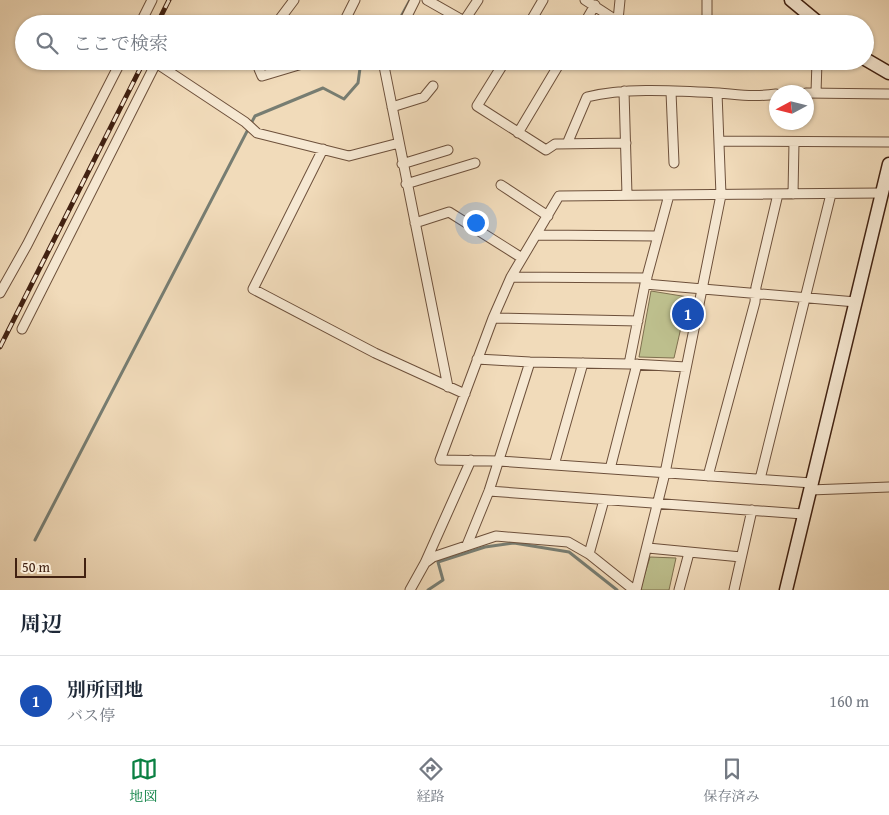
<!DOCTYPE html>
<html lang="ja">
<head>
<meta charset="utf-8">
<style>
  :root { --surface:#fff; --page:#f6f6f7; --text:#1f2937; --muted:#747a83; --line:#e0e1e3; --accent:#0b8043 }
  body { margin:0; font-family:"Gentium Book Plus","Noto Serif JP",serif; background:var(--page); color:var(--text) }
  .compass { position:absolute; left:769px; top:85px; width:45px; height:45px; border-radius:50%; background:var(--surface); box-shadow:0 1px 4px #0004; rotate:263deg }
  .scale { position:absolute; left:15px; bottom:12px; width:71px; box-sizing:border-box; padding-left:5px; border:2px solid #412111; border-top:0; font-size:14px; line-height:18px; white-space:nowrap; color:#412111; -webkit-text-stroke:4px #f6e8d2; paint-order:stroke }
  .you { position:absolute; left:475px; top:222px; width:18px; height:18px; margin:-12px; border:4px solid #fff; border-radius:50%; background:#1a73e8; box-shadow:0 0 0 8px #1a73e833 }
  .badge { display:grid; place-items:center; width:32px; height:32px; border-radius:50%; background:var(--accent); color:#fff; font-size:16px; font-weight:700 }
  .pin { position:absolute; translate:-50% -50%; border:2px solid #fff; box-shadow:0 1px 5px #0006 }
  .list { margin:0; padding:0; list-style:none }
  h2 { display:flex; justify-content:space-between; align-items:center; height:65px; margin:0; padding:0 20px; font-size:21px }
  h2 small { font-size:16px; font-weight:400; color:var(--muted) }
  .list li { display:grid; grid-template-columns:32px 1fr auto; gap:15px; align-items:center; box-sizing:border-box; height:90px; padding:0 20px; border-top:1px solid var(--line) }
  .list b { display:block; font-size:19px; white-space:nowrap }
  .list p { margin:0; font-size:16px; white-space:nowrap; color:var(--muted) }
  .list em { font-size:16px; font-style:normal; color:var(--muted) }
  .icon { flex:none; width:28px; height:28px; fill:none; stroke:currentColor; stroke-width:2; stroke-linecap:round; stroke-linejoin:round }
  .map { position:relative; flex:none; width:889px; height:590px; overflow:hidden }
  .search { position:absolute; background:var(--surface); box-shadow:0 1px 4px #0004; left:15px; right:15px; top:15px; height:55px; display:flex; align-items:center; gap:12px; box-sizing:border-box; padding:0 18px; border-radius:28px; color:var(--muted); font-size:19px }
  .sheet { height:155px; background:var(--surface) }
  nav { display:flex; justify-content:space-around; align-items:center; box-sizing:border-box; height:70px; border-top:1px solid var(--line); background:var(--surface); font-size:14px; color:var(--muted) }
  nav a { display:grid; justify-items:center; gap:2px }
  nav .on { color:var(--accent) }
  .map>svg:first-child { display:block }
  .green { fill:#bdbf8d; stroke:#7f704f }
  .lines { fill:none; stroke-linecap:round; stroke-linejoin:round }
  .stream { stroke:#777d72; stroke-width:3 }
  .street-casing { stroke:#6d503b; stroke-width:11 }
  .secondary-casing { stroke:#412111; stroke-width:15 }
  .street { stroke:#f6e8d2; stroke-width:9 }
  .secondary { stroke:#f6e8d2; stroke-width:12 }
  .rail-casing { stroke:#412111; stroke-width:5 }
  .rail { stroke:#f6e8d2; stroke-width:3; stroke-dasharray:9; stroke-linecap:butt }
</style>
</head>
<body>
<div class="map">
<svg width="889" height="590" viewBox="0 0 889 590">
  <rect width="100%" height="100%" fill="#f1dbba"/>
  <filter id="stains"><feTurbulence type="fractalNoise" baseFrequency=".004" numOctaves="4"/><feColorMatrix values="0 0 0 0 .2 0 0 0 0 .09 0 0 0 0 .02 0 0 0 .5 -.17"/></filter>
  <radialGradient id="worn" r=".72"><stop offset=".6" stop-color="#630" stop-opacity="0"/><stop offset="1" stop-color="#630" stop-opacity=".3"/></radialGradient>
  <path class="green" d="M651 291 688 297 674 358 639 357Z
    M650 557 676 558 669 590H640Z"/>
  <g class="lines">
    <path class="stream" d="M397 24 410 0
      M35 540 255 116 323 88 344 99 358 83 361 61
      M428 590 443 580 438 562 485 547 514 543 569 552 617 590"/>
    <defs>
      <path id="street" d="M427 0 464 21 478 0
        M585 0 622 24
        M707 0V24
        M618 20 620 0
        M140 24 152 0
        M276 24 294 0
        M343 24 355 0
        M403 24 415 0
        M529 24 543 0
        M584 24 595 5
        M260 61 259 69 262 76 312 61
        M383 61 448 387
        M505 61 477 106 546 150 555 144 626 143
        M700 61 707 64V61
        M624 91 627 195
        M671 92 674 163
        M806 93 889 94
        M816 93 817 61
        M392 107 424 97 433 86
        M518 133 561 61
        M719 141 889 142
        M567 144 587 97C627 87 678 91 719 93 739 95 757 97 776 94
        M323 149 253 289 375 353 465 394
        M402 164 448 150
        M406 184 475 163
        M501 185 548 216
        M793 194 794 142
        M415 223 449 212 522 258
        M538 235 658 236
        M511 277 647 278
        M645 284 856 302
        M0 293 27 245 121 61
        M493 318 638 321
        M22 329 156 63 245 122 257 133 349 156 399 143
        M477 359 530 362 629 364 645 284 669 195
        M632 364 686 367
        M554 465 583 363
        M610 469 637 364
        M708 476 755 302 756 287 778 194
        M760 479 831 194
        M812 483 499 461 440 460 493 318 511 277 559 196 882 193
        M810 490 889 487
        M489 491 803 514
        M467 545 489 491 530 362
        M648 548 741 557
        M589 554 604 500
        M425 563 433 557 496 536 568 542 589 554 634 590
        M410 590 425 563 471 460
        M636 590 665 473 721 195 717 93
        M679 590 689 553
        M734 590 752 510"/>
      <path id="secondary" d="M791 0 820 24
        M865 59 889 73
        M786 590 889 164"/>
    </defs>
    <use href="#street" class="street-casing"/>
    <use href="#secondary" class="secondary-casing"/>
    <use href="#street" class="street"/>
    <use href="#secondary" class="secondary"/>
    <defs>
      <path id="rail" d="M157 24 169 0
        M0 347 144 61"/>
    </defs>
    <use href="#rail" class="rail-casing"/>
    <use href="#rail" class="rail"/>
  </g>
  <rect width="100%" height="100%" filter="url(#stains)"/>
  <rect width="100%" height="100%" fill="url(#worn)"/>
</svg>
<svg class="compass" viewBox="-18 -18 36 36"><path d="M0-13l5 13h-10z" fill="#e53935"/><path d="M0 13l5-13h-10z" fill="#747a83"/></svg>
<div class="scale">50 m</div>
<div class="you"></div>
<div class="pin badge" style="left:688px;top:314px;background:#1a4fb4">1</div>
<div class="search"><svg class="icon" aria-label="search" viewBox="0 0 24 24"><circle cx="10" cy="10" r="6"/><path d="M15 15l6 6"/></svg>ここで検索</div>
</div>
<section class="sheet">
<h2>周辺<small></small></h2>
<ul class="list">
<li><span class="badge" style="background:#1a4fb4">1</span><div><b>別所団地</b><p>バス停</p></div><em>160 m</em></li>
</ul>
</section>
<nav>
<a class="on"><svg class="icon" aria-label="map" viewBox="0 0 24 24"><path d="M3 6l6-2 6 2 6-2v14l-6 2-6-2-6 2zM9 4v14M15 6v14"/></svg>地図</a>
<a><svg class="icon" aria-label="directions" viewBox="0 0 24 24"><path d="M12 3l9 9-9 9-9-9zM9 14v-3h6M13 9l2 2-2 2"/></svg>経路</a>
<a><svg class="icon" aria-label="saved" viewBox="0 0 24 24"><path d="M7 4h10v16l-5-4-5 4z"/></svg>保存済み</a>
</nav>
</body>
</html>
